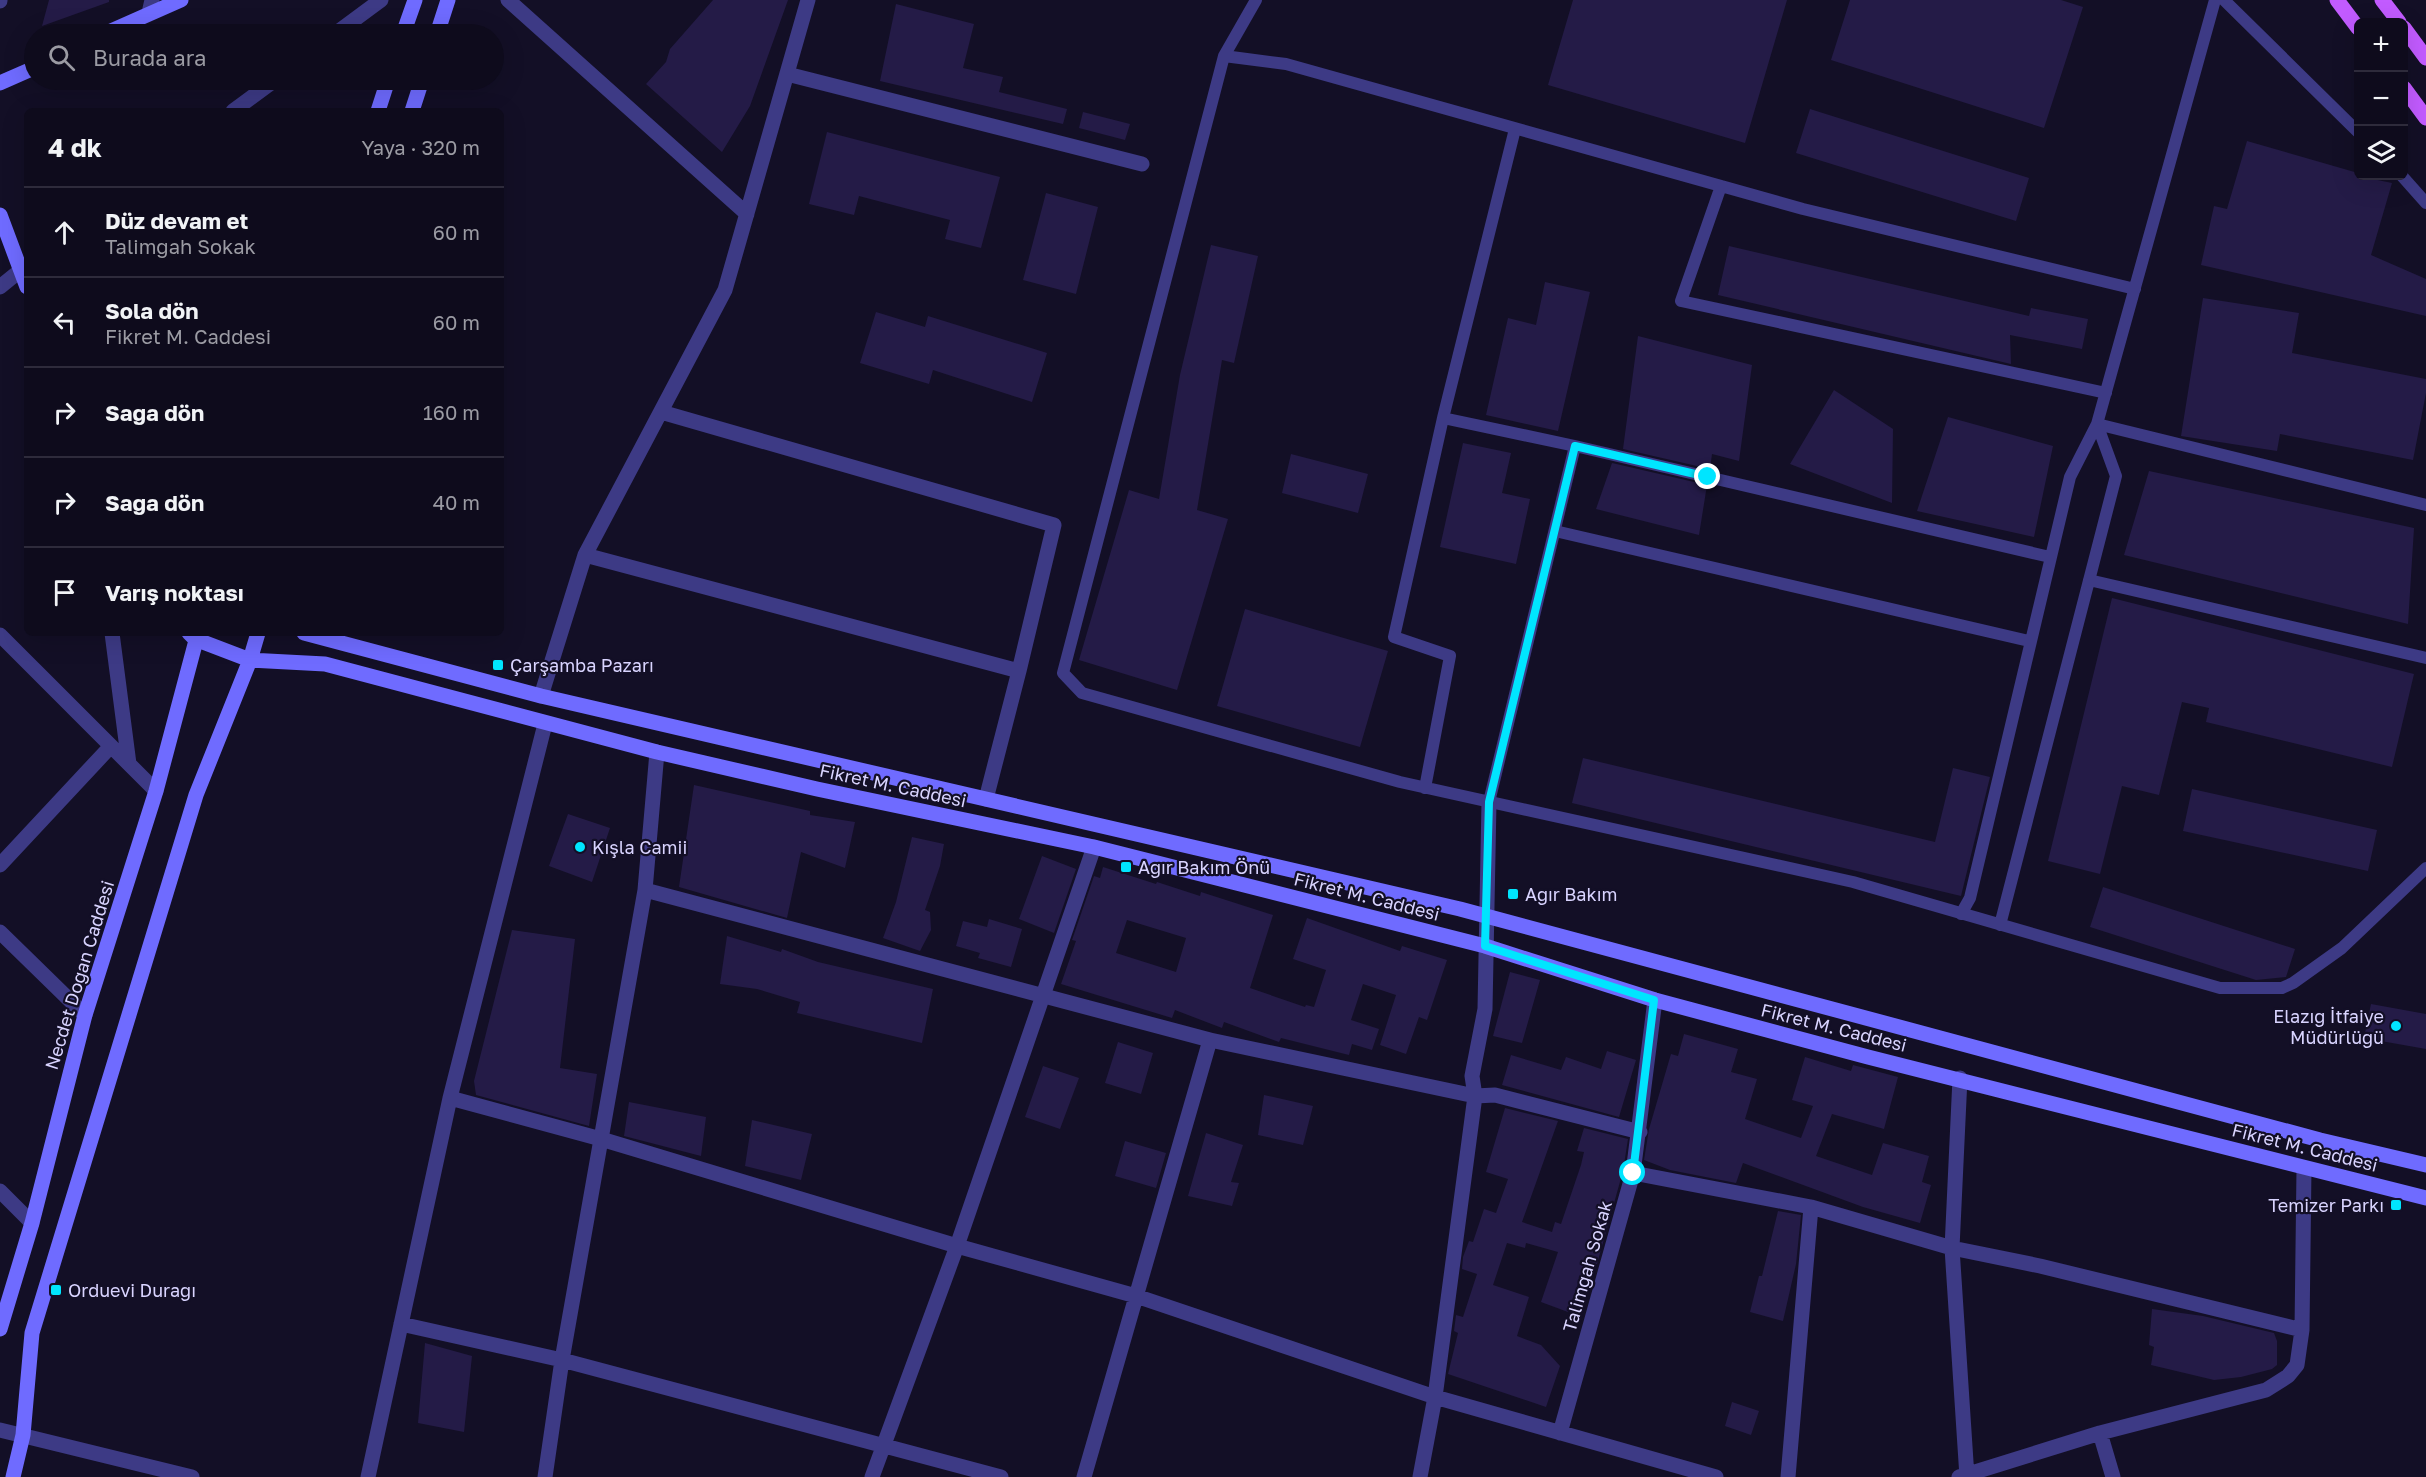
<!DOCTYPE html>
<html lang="tr">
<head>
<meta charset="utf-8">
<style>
  :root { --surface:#0e0b1c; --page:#1c1929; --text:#f1f3f6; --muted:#9b9ba3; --line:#2e2b3b }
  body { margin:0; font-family:"Golos Text",sans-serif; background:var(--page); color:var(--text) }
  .controls { position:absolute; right:18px; top:18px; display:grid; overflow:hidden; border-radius:9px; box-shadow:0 6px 24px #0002 }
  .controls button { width:54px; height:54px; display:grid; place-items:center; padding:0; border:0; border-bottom:2px solid var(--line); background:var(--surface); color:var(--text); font:30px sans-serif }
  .stop { position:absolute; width:18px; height:18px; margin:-14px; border:4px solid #00e5ff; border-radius:50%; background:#fff }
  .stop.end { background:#00e5ff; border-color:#fff; box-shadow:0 2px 6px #0008 }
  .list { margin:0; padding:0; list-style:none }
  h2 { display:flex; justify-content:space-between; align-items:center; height:78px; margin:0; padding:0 24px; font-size:26px }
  h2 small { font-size:20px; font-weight:400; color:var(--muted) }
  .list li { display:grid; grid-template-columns:39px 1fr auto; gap:18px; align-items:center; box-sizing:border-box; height:90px; padding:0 24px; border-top:2px solid var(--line) }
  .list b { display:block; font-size:22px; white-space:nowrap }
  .list p { margin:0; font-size:20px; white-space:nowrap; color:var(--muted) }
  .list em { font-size:20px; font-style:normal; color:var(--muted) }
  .icon { flex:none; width:33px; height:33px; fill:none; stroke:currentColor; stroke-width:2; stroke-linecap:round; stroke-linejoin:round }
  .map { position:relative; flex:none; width:2426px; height:1477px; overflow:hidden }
  .search { position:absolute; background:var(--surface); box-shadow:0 6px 24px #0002; left:24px; top:24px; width:480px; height:66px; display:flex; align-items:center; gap:15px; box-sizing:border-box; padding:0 21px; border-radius:33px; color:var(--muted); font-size:22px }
  .panel { position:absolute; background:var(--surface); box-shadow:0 6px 24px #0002; left:24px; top:108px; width:480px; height:528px; border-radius:9px }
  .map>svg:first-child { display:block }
  .building { fill:#241b47; fill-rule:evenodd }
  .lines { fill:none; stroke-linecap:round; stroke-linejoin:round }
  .service { stroke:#3d3a85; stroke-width:12 }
  .minor { stroke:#3d3a85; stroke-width:15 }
  .secondary { stroke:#6f6bff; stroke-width:15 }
  .primary { stroke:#c25bff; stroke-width:15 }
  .route { stroke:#00e5ff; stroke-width:8 }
  .poi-dot { fill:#00e5ff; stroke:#130f26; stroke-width:2 }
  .labels { text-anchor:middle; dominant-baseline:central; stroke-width:4.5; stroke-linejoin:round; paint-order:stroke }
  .poi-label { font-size:18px; fill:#d9d4ff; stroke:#130f26; text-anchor:start }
  .street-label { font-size:18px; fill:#d9d4ff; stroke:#130f26 }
</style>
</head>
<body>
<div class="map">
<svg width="2426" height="1477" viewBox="0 0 2426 1477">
  <rect width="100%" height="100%" fill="#130f26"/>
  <path class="building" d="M49 0H109V2L42 26Z
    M713 0H788L750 106 722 152 646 84 666 62 670 49Z
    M1573 0H1787L1745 143 1548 85Z
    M1850 0H2061L2083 7 2044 128 1831 60Z
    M896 4 974 24 963 68 1003 77 999 92 1067 109 1063 124 880 81Z
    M1810 109 2029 178 2016 221 1796 153Z
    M1083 112 1130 124 1125 140 1079 128Z
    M827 132 1000 177 981 248 945 239 950 220 859 196 854 215 809 204Z
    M2247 141 2358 173V176L2392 183 2371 255 2426 279V316L2201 265 2214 206 2227 209Z
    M1046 193 1098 207 1076 294 1023 280Z
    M1211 245 1258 256 1234 363 1222 360 1197 510 1228 519 1177 690 1079 660 1129 490 1159 499 1180 375Z
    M1729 246 2029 316 2031 308 2088 319 2082 349 2010 335 2011 364 1718 295Z
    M1545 282 1590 292 1558 431 1486 415 1508 318 1536 325Z
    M2203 298 2299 313 2292 353 2426 379V393L2413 460 2280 434 2277 451 2181 436Z
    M876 312 925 327 928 316 1047 353 1032 402 933 370 929 384 860 363Z
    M1638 336 1752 365 1739 461 1712 454 1710 469 1623 449Z
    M1834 390 1893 429 1892 503 1790 464Z
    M1948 417 2053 446 2034 537 1917 511Z
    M1463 443 1511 453 1502 493 1530 499 1516 564 1440 547Z
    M1291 454 1368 474 1358 513 1282 493Z
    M1612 463 1707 485 1699 535 1596 509Z
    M2149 471 2414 528 2408 624 2124 555Z
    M2112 598 2414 674 2392 767 2206 722 2209 708 2182 702 2159 795 2122 786 2100 874 2048 861Z
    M1245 609 1388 651 1360 747 1217 706Z
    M1583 758 1935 842 1953 768 1990 777 1961 896 1572 803Z
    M694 785 810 811V815L855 822 845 868 801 852 787 918 679 887Z
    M2192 789 2377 830 2368 871 2183 831Z
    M568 814 610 828 592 882 549 866Z
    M912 837 944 844 940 866 925 910 930 912 931 930 920 951 883 938 896 902Z
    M1042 856 1076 869 1054 933 1019 919Z
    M1103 867 1156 884 1157 882 1200 896 1201 892 1273 915 1250 988 1305 1007 1306 1005 1314 1007 1326 970 1293 959 1307 918 1400 951 1402 946 1447 960 1427 1020 1419 1017 1406 1054 1380 1045 1396 995 1363 984 1351 1020 1379 1029 1372 1050 1352 1044 1349 1055 1281 1038 1279 1042 1224 1022 1222 1028 1175 1010 1172 1018 1061 984 1076 941 1072 940 1094 876 1100 878ZM1127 920 1186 938 1176 972 1116 953Z
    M2103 887 2295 949 2286 977 2256 980 2090 927Z
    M989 919 1022 929 1011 967 978 958 980 953 956 946 963 921 987 927Z
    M512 930 575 939 560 1068 597 1074 589 1126 476 1095 474 1081Z
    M727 936 781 952 782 949 818 962 933 989 922 1043 797 1013 800 1002 757 989 720 984Z
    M1510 972 1540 980 1522 1043 1493 1036Z
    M2371 1004 2426 1014V1049L2364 1038Z
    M1684 1034 1738 1049 1731 1072 1757 1079 1745 1119 1801 1138 1813 1106 1792 1100 1805 1057 1851 1071 1853 1065 1898 1077 1884 1129 1832 1114 1816 1156 1872 1175 1883 1143 1929 1156 1922 1182 1931 1185 1920 1223 1863 1207 1743 1163 1736 1183 1670 1170 1644 1160 1649 1129 1671 1054 1678 1056Z
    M1118 1042 1153 1053 1141 1094 1105 1083Z
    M1607 1051 1636 1060 1619 1117 1502 1085 1511 1055 1561 1070 1566 1057 1601 1069Z
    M1043 1066 1079 1078 1060 1129 1025 1117Z
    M1264 1095 1313 1106 1303 1145 1258 1135Z
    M629 1102 706 1117 701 1156 624 1136Z
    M1505 1108 1558 1121 1522 1222 1552 1232 1555 1222 1561 1224 1581 1165 1584 1152 1577 1151 1584 1128 1628 1139 1623 1171 1597 1264 1586 1261 1568 1312 1541 1302 1558 1252 1526 1243 1525 1248 1507 1243 1493 1285 1529 1297 1517 1336 1541 1345 1560 1366 1546 1407 1448 1374 1458 1333 1454 1331 1456 1315 1463 1317 1477 1274 1462 1269 1463 1257 1469 1241 1473 1242 1484 1209 1496 1213 1508 1179 1486 1172Z
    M752 1120 812 1134 801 1180 745 1166Z
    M1206 1133 1243 1145 1231 1182 1239 1183 1232 1206 1188 1196Z
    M1125 1141 1166 1153 1156 1188 1115 1176Z
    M1778 1211 1801 1215 1796 1264 1783 1321 1750 1312 1759 1276H1762Z
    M2152 1309 2203 1316 2274 1333 2277 1341V1365L2272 1369 2241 1377 2214 1380 2151 1365 2154 1347 2149 1345Z
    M425 1343 472 1356 464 1432 418 1423Z
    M1732 1402 1759 1411 1751 1435 1725 1426Z"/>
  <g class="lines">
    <path class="service" d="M1256 0 1224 56 1063 673 1082 693 1400 782 1853 882 2220 988H2282L2293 983 2342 948 2426 868
      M2224 0 2358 132
      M1224 56 1286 64 1803 209 2135 289
      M2402 176 2426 203
      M1721 186 1681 301 2106 393
      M1443 418 1575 446 2050 557
      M2097 424 2426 505
      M1555 531 2029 641
      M2089 580 2426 658
      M1425 788 1450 656 1394 637 1443 418 1515 129
      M1489 802 1575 446
      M1961 914 1970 898 2070 477 2097 424 2215 0
      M2000 925 2116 476 2097 424"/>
    <path class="minor" d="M508 0 747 214
      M0 1V0
      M149 13 152 0
      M335 34 381 0
      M787 74 1142 164
      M233 111 275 80
      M0 287 27 265
      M661 412 1054 525 1019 671
      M585 555 1019 671 986 799
      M112 633 129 764
      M0 635 156 791
      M541 696 585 555 725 290 808 0
      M657 752 645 890 1210 1040 1475 1096 1495 1095 1640 1132
      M0 865 111 746
      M0 932 85 1015
      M1960 1078 1952 1248 1967 1477
      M450 1098 601 1139 957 1246 1136 1296 1435 1397 1716 1477
      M1633 1173 1811 1207 1952 1248 2040 1266 2302 1330
      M0 1191 32 1223
      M401 1324 562 1360 1001 1477
      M0 1430 192 1477
      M1560 1433 1633 1173 1655 1000
      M2100 1433 2113 1477
      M368 1477 450 1098 545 724
      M545 1477 562 1360 645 890
      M872 1477 957 1246 1094 847
      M1084 1477 1210 1040
      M1420 1477 1435 1397 1475 1096 1472 1076 1485 1009 1489 802
      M1788 1477 1811 1207
      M1959 1477 2100 1433 2266 1390 2288 1376 2297 1365 2302 1330 2304 1168"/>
    <path class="secondary" d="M104 34 181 0
      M403 34 415 0
      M437 34 448 0
      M0 83 34 68
      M378 111 388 80
      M412 111 422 80
      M0 215 27 287
      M189 633 195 639 250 660 325 664 657 752 817 789 1094 847 1485 946 1655 1000 1868 1057 2426 1198
      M304 633 541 696 1460 909 2320 1140 2426 1165
      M0 1329 32 1223 85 1015 156 791 198 633
      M13 1477 23 1435 32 1333 196 795 250 660 258 633"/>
    <path class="primary" d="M2337 0 2358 28
      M2382 0 2399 22
      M2404 28 2426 58
      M2404 88 2426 118"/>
  </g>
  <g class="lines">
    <path class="route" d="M1633 1173 1654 1000 1485 946 1489 802 1575 446 1708 477"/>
  </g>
  <g class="poi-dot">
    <rect x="492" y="659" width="12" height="12" rx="3"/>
    <circle cx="580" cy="847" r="6"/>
    <rect x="1120" y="861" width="12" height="12" rx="3"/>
    <rect x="1507" y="888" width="12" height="12" rx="3"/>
    <circle cx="2396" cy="1026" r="6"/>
    <rect x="2390" y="1199" width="12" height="12" rx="3"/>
    <rect x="50" y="1284" width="12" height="12" rx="3"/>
  </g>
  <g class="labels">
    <g class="poi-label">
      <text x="510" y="665">Çarşamba Pazarı</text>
      <text x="592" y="847">Kışla Camii</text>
      <text x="1138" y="867">Ağır Bakım Önü</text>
      <text x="1525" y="894">Ağır Bakım</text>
      <text x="2384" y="1016" text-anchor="end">Elazığ İtfaiye<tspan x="2384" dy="21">Müdürlüğü</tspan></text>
      <text x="2384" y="1205" text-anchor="end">Temizer Parkı</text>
      <text x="68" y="1290">Orduevi Durağı</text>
    </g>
    <g class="street-label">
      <text transform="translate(893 785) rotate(12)">Fikret M. Caddesi</text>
      <text transform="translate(1367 896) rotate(14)">Fikret M. Caddesi</text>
      <text transform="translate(79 975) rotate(-73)">Necdet Doğan Caddesi</text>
      <text transform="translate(1834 1027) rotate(14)">Fikret M. Caddesi</text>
      <text transform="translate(2305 1147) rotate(14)">Fikret M. Caddesi</text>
      <text transform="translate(1587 1266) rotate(-74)">Talimgah Sokak</text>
    </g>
  </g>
</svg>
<div class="controls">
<button>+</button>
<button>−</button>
<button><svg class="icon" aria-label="layers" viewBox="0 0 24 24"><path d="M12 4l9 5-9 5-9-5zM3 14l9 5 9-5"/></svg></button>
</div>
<div class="stop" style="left:1633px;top:1173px"></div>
<div class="stop end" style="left:1708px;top:477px"></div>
<div class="search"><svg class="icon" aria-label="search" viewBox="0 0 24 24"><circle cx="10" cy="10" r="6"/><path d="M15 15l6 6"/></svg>Burada ara</div>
<section class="panel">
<h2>4 dk<small>Yaya · 320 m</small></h2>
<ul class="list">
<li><svg class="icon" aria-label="ahead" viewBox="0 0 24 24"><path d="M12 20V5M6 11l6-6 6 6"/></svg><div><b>Düz devam et</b><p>Talimgah Sokak</p></div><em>60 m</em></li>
<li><svg class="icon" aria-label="left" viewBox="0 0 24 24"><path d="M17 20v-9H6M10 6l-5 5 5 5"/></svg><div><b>Sola dön</b><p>Fikret M. Caddesi</p></div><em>60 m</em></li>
<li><svg class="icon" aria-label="right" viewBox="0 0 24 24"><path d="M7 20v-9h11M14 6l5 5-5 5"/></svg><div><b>Sağa dön</b></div><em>160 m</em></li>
<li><svg class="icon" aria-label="right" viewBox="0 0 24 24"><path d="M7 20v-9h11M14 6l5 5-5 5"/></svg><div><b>Sağa dön</b></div><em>40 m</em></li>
<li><svg class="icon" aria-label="arrive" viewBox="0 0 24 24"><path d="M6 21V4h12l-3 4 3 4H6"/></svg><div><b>Varış noktası</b></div></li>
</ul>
</section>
</div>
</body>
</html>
